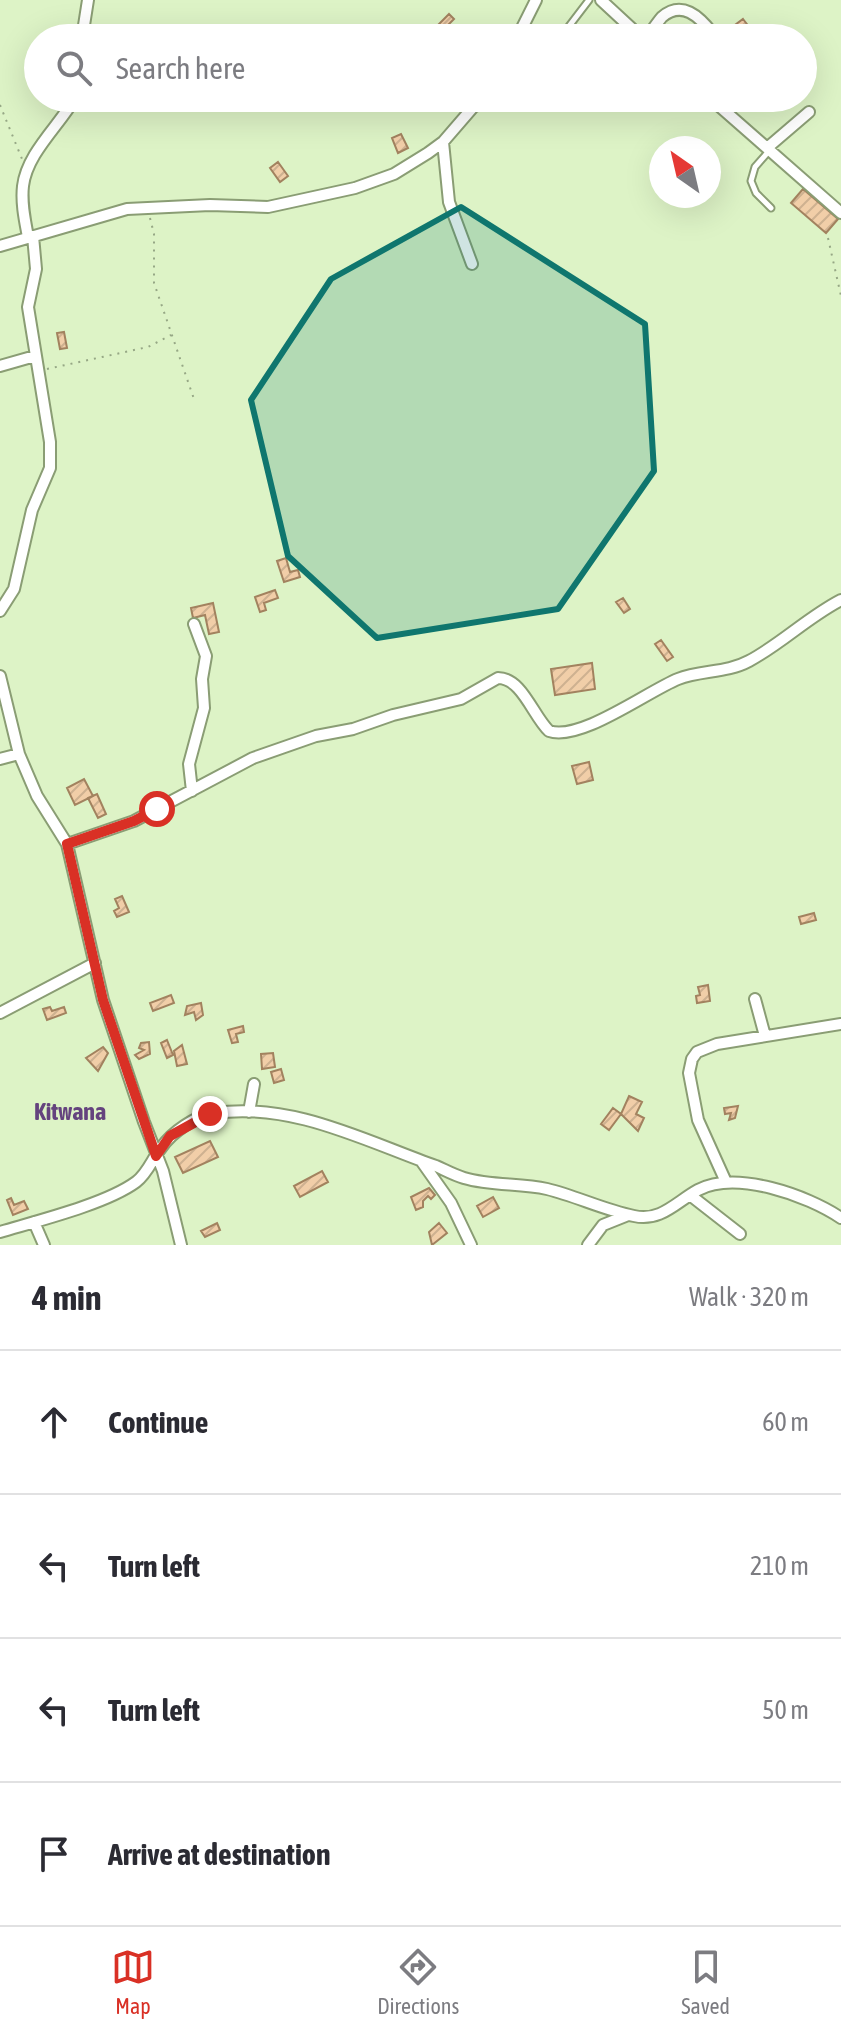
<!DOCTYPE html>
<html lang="en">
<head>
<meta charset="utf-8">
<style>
  :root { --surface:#fff; --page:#f2f2f3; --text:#2b2b33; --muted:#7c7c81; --line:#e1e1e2; --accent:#d93025 }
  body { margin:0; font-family:"Asap Condensed",sans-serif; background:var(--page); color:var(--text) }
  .compass { position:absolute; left:649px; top:136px; width:72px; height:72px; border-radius:50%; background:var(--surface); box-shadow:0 8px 32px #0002; rotate:326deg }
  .stop { position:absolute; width:24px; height:24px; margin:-18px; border:6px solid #d93025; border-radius:50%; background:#fff }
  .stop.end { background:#d93025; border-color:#fff; box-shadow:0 2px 8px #0008 }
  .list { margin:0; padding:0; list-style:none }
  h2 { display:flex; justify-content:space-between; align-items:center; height:104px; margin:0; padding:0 32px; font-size:34px }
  h2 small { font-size:26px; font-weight:400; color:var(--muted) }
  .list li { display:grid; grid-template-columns:52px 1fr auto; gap:24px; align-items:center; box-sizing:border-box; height:144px; padding:0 32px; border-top:2px solid var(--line) }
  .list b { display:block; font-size:30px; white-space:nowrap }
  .list em { font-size:26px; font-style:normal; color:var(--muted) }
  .icon { flex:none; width:44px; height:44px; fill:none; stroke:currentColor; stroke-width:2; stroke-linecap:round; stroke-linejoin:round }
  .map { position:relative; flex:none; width:841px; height:1245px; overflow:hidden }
  .search { position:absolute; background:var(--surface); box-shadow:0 8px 32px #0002; left:24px; right:24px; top:24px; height:88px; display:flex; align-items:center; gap:20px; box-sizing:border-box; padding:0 28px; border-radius:44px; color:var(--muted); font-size:30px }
  .sheet { height:680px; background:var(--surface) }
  nav { display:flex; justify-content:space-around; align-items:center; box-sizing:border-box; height:112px; border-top:2px solid var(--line); background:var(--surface); font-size:22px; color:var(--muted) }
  nav a { display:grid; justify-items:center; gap:4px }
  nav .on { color:var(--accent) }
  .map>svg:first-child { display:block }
  .building { fill:url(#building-hatch); stroke:#a2825f; stroke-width:2 }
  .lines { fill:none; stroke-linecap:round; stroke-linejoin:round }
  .service-casing { stroke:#8a9d74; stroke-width:9 }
  .minor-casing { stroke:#8a9d74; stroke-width:14 }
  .path { stroke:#96a785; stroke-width:2; stroke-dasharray:2 6; stroke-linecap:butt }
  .service { stroke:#fff; stroke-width:5 }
  .minor { stroke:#fff; stroke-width:10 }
  .route { stroke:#d93025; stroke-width:10 }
  .marked { fill:#0f766e; fill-opacity:0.2; stroke:#0f766e; stroke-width:6; stroke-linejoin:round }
  .labels { text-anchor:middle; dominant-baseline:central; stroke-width:6; stroke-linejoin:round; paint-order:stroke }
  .quarter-label { font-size:24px; font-weight:bold; fill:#64437e; stroke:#ddf3c6 }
</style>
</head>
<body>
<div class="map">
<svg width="841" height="1245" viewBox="0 0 841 1245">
  <defs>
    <pattern id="building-hatch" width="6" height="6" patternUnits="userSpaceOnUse" patternTransform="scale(2)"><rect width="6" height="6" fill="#f1cea8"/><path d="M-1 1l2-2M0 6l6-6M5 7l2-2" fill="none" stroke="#ceb190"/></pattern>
  </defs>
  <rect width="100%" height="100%" fill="#ddf3c6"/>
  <path class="building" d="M449 14 454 19 447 26 450 30 446 34 438 25Z
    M743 19 753 32 749 35 742 28 735 33 731 28Z
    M401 134 408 148 398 153 392 138Z
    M278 162 288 176 280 182 270 168Z
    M803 189 838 219 826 233 791 203Z
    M64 332 67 348 60 349 57 333Z
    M286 558 290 572 298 570 300 577 284 582 277 561Z
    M275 590 278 598 264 603 266 610 260 612 255 597Z
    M623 598 630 609 624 613 616 602Z
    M213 603 219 632 209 634 205 615 193 618 191 608Z
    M661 640 673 657 667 661 655 644Z
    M592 663 595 689 555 695 551 669Z
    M589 762 593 780 577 784 572 766Z
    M84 779 93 796 75 805 67 788Z
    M97 794 106 814 98 818 88 798Z
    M122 896 129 912 117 917 114 911 119 908 115 899Z
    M814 913 816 920 801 924 799 917Z
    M708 985 710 1001 697 1003 696 996 700 995 698 987Z
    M171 995 174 1003 153 1011 150 1003Z
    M201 1003 203 1015 196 1020 194 1012 185 1015 187 1006Z
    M50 1007 52 1011 64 1007 66 1013 47 1020 43 1009Z
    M243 1026 244 1032 236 1034 238 1042 232 1043 228 1030Z
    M167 1040 173 1055 167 1058 161 1043Z
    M149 1042 150 1054 139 1059 135 1055 144 1050 139 1048 141 1043Z
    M182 1045 187 1064 177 1066 174 1051Z
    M103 1047 108 1053 98 1071 86 1058Z
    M273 1053 275 1067 262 1069 261 1054Z
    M281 1069 284 1080 274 1083 271 1072Z
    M629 1096 642 1102 636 1114 644 1118 638 1131 621 1114Z
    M738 1106 735 1118 729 1120 731 1113 725 1114 724 1108Z
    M613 1108 621 1114 609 1130 601 1124Z
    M210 1141 218 1157 183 1173 175 1157Z
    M322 1171 328 1182 300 1197 294 1186Z
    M429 1188 435 1195 431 1199 428 1196 423 1201V1207L416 1210 411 1197Z
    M493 1197 499 1208 483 1217 477 1206Z
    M11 1198 14 1205 24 1201 28 1209 13 1215 7 1200Z
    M217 1223 220 1230 205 1237 201 1231Z
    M439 1223 447 1233 432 1245 429 1232Z"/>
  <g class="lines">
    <defs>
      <path id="service" d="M523 29 534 38
        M560 38 589 0
        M769 151 755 167 751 181 756 193 771 208"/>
      <path id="minor" d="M601 0 642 38
        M82 38 88 0
        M517 38 536 0
        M646 38C652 31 656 24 662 17 682 0 699 16 713 34
        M710 98 841 213
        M474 106 510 98 547 104 578 98
        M443 142 449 202 472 264
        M767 148 809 112
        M28 237C25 221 21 203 23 186 27 153 59 126 75 98
        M0 246 127 209 210 205 268 207 355 188 394 174 428 153 443 142 481 98
        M0 366 35 356
        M0 611 14 589 32 510 50 468V442L28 307 36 269 33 236
        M0 676 19 754 37 796 67 844 103 1000 144 1122 163 1171 181 1245
        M0 759 19 754
        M192 791 189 764 204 708 202 679 206 656 194 624
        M67 844 134 821 253 758 316 736 353 729 393 715 461 699 498 678C522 678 533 716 549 731 580 742 648 691 678 679 700 670 727 673 749 661 781 644 808 617 841 600
        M755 999 765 1036
        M0 1013 95 963
        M249 1112 254 1084
        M422 1162 451 1203 471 1245
        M726 1182 698 1120 689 1073 692 1059 697 1052 717 1044 841 1024
        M690 1195 740 1234
        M34 1222 44 1245
        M0 1232C37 1221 106 1204 136 1182 148 1173 152 1159 161 1148 172 1132 195 1116 215 1113 293 1102 365 1141 436 1166 445 1170 454 1175 464 1178 491 1186 520 1183 547 1189 576 1196 604 1210 634 1216 661 1222 676 1202 698 1190 736 1170 807 1195 841 1218
        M588 1245 603 1225 628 1215"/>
    </defs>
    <use href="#service" class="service-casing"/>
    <use href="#minor" class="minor-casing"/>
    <path class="path" d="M0 105 22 159
      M150 218 154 234V283L195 402
      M828 238 841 296
      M47 369 148 347 171 335"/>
    <use href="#service" class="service"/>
    <use href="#minor" class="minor"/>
  </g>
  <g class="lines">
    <path class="route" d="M157 809 134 821 67 844 103 1000 156 1156 170 1136 210 1114"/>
  </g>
  <path class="marked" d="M461 207 645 324 654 471 558 609 377 638 288 556 251 400 331 279Z"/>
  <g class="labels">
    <g class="quarter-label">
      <text x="70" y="1111">Kitwana</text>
    </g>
  </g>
</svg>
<svg class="compass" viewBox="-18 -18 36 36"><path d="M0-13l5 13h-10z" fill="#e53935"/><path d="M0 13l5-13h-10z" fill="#7c7c81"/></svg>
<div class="stop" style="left:157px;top:809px"></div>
<div class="stop end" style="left:210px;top:1114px"></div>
<div class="search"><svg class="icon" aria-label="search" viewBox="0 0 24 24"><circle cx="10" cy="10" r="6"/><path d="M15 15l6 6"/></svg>Search here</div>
</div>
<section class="sheet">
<h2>4 min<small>Walk · 320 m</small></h2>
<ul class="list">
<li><svg class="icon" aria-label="ahead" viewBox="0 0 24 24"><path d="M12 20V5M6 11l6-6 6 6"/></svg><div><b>Continue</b></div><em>60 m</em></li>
<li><svg class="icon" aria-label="left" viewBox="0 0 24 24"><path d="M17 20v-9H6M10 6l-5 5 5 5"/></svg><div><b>Turn left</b></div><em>210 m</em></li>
<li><svg class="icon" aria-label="left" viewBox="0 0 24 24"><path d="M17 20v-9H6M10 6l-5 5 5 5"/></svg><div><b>Turn left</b></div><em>50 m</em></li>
<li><svg class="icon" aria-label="arrive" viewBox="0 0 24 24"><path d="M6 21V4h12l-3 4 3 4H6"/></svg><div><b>Arrive at destination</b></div></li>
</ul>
</section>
<nav>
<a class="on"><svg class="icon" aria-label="map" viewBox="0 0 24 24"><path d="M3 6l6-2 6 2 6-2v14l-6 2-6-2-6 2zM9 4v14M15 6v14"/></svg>Map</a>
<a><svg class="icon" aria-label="directions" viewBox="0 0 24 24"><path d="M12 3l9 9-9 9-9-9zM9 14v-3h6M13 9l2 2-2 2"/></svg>Directions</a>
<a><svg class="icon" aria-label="saved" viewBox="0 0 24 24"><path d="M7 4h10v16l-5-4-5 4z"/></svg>Saved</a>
</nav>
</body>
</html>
